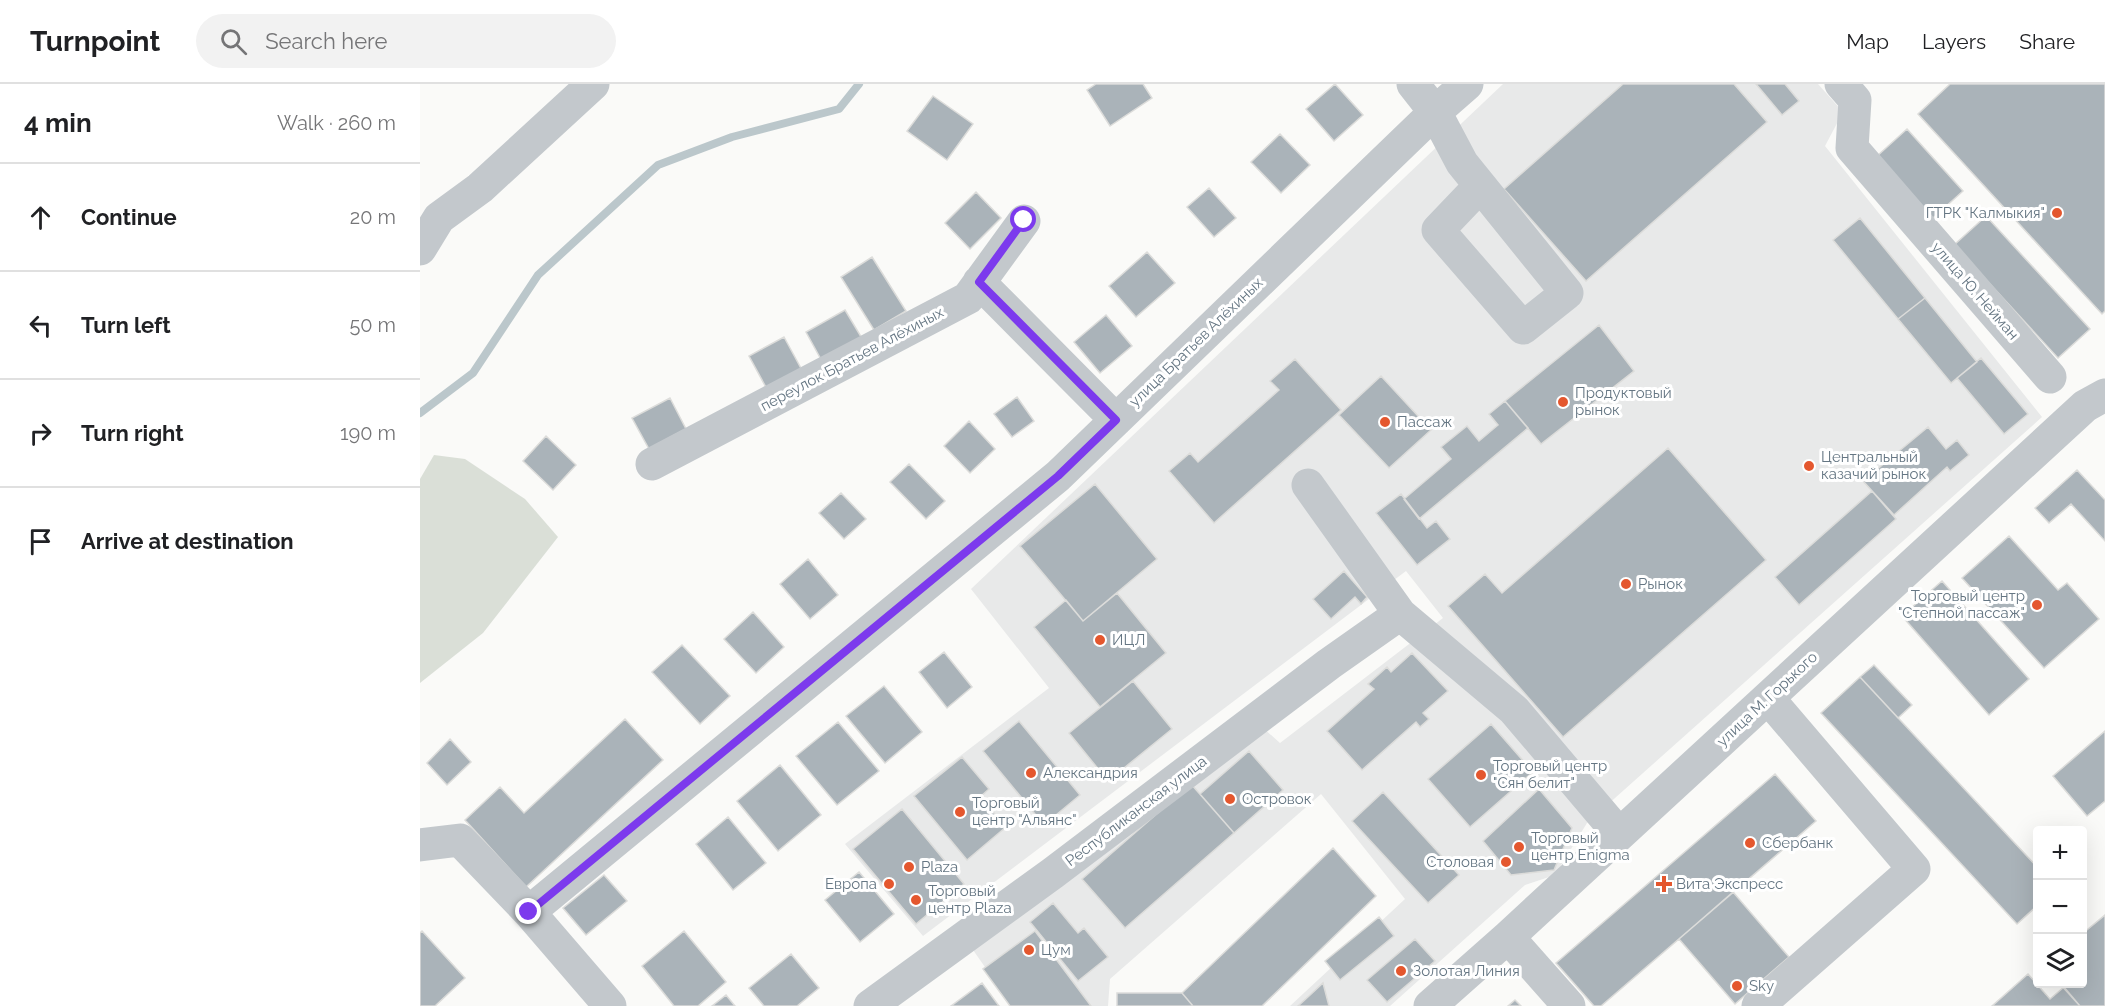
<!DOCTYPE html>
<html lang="en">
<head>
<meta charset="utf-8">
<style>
  :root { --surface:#fff; --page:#f2f2f2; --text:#202124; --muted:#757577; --line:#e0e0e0 }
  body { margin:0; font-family:Raleway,sans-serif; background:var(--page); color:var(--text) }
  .controls { position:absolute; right:18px; bottom:18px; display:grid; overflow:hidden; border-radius:6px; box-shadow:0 6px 24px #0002 }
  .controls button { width:54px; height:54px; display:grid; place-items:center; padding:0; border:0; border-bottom:2px solid var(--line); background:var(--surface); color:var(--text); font:30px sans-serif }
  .stop { position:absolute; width:18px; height:18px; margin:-14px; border:4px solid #7c3aed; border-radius:50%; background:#fff }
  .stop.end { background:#7c3aed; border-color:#fff; box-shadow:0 2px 6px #0008 }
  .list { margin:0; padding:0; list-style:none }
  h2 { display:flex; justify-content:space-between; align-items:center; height:78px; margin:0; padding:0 24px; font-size:26px }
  h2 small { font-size:20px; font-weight:400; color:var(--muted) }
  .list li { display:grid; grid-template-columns:39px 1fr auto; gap:18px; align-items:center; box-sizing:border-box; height:108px; padding:0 24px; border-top:2px solid var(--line) }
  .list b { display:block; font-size:22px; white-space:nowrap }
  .list em { font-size:20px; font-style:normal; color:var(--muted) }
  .icon { flex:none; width:33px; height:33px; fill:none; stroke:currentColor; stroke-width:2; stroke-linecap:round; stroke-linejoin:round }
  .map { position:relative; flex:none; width:1685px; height:922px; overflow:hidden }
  header { display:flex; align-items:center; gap:36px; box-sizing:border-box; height:84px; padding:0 30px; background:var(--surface); border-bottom:2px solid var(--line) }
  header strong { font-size:28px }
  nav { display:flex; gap:33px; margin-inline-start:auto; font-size:21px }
  .search { width:420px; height:54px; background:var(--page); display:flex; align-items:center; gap:15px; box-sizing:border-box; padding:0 21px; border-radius:33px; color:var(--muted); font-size:22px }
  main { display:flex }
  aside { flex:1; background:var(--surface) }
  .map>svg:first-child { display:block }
  .built { fill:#e8e9e9 }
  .green { fill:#dadfd7 }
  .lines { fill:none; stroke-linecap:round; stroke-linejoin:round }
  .stream { stroke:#bbc7cb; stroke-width:8 }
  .building { fill:#aab3b9; stroke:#dcdcda; stroke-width:1.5 }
  .minor { stroke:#c3c8cc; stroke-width:33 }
  .route { stroke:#7c3aed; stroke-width:8 }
  .poi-dot { fill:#e4572e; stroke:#fff; stroke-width:2 }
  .labels { text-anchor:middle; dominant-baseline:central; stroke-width:6; stroke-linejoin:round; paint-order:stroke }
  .poi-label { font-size:15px; fill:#657683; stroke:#fff; text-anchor:start }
  .street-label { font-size:15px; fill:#657683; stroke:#fff }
</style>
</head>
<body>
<header>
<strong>Turnpoint</strong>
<div class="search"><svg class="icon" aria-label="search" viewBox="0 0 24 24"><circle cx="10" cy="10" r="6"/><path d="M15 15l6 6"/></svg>Search here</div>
<nav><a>Map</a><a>Layers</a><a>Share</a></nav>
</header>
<main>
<aside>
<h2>4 min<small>Walk · 260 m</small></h2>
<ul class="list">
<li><svg class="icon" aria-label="ahead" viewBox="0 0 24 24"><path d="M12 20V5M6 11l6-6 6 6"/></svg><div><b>Continue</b></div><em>20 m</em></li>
<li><svg class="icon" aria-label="left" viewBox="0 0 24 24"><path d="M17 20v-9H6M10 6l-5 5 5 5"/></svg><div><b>Turn left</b></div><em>50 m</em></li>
<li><svg class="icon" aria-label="right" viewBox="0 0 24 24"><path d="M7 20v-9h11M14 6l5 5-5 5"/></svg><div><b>Turn right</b></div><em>190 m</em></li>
<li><svg class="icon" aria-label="arrive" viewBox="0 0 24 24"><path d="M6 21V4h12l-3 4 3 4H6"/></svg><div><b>Arrive at destination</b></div></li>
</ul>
</aside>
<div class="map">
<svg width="1685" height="922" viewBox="0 0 1685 922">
  <rect width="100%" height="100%" fill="#fafaf8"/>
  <path class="built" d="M1083 0H1398L1423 28 1405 62 1622 333 1167 739 1135 791 1105 801 970 922H870L985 815 901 710 690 895 688 922H592L551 863 842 643 860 659 1023 534 986 487 503 852 425 760 629 604 551 505Z"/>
  <path class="green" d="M14 371 45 375 105 415 138 453 63 549 0 599V395Z"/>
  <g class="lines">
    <path class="stream" d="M0 329 53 289 118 191 238 81 312 53 419 25 439 0"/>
  </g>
  <path class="building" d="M676 0H723L732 14 690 42 667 6Z
    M915 0 943 31 914 57 886 25Z
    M1203 0H1314L1347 38 1166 197 1084 105Z
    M1336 0H1365L1379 17 1362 31Z
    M1530 0H1685V227L1682 230 1498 30Z
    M513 12 553 40 527 76 487 47Z
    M1487 45 1543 107 1512 135 1456 73Z
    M860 50 890 81 861 109 831 78Z
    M789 104 816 134 794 153 767 123Z
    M556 108 581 134 550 165 525 139Z
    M1566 132 1670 245 1638 274 1534 161Z
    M1440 134 1505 214 1478 235 1413 156Z
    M727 168 755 199 716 233 689 202Z
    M452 173 486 227 454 246 421 193Z
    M1505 214 1557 278 1531 299 1478 235Z
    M425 226 443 256 403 279 386 248Z
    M686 231 712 262 680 289 654 258Z
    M1179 241 1214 287 1121 360 1085 317Z
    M364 253 383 288 348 307 329 272Z
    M1561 274 1608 330 1584 350 1537 294Z
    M875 275 921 326 794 439 749 387 770 369 778 378 859 306 850 297Z
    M961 292 1011 346 969 384 919 331Z
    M597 313 614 337 592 353 574 330Z
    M250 314 266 345 229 365 212 334Z
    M1085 317 1108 344 999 435 984 415 1031 375 1021 363 1047 342 1059 357 1078 341 1069 330Z
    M549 337 575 365 550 389 524 362Z
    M1508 343 1526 365 1537 356 1549 371 1530 387 1527 383 1474 431 1443 397Z
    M126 352 156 381 133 406 103 377Z
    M1248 364 1346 476 1143 653 1028 522 1065 490 1082 509Z
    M489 380 525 417 506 435 470 398Z
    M1657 386 1685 416V457L1651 420 1629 439 1615 424Z
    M675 400 737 475 663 537 600 462Z
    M1452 407 1476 435 1379 521 1355 493Z
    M421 409 446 435 424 455 399 429Z
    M981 410 1007 444 1016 437 1030 455 997 481 956 429Z
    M1589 452 1638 506 1647 499 1679 535 1624 584 1542 494Z
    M388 475 418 511 390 535 360 500Z
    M924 487 947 513 941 520 935 513 911 535 893 515Z
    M1522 497 1609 595 1569 631 1482 532Z
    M697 509 746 569 680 623 614 543 646 516 663 537Z
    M333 528 364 563 336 589 304 555Z
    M262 561 310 612 280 640 232 588Z
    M524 568 552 603 527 624 499 588Z
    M992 569 1028 607 1003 629 1009 635 1000 643 996 638 942 686 907 647 954 605 948 600 967 583 971 588Z
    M1454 581 1492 621 1478 634 1440 593Z
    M1440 593 1618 784V821L1597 840 1401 629Z
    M713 597 752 645 688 697 649 649Z
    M464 602 502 648 465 679 426 632Z
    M205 635 243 676 106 803 45 736 80 703 104 729Z
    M599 637 660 711 624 741 563 667Z
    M418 638 459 687 417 721 376 672Z
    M1071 640 1113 688 1050 743 1008 695Z
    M1685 647V717L1667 732 1633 692Z
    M30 655 51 678 27 701 7 679Z
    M829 667 863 706 814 749 780 710Z
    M542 673 569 705 560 713 586 743 547 776 494 712Z
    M360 681 401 731 358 767 317 717Z
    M1355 690 1396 737 1181 922H1174L1136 879Z
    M771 700 814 749 705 844 662 795Z
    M1119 705 1152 744 1134 786 1091 791 1063 757Z
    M963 708 1039 791 1008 819 932 737Z
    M482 725 544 800 496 840 433 765Z
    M308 733 346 779 313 806 276 760Z
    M913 764 956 812 842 922H773L762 909Z
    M439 788 474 830 440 858 405 816Z
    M184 791 207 817 166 851 143 824Z
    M1313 808 1369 873 1315 920 1259 855Z
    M633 819 658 849 664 844 688 873 658 897 610 838Z
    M1685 831V922H1660L1640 900H1662V850Z
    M959 833 974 852 920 896 905 877Z
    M2 847 45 894 15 922H0V849Z
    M264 847 306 898 278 922H254L222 882Z
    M615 847 671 922H590L563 885Z
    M995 855 1015 877 967 918 947 896Z
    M371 870 399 904 377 922H344L329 904Z
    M1608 890 1630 915 1644 903 1660 922H1572Z
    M562 899 579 922H531Z
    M903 899 909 922H878L889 912Z
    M697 909H762L773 922H697Z
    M306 911 315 922H292Z
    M1095 916 1101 922H1088Z"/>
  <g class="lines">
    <path class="minor" d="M993 0 1015 28 1042 79 1147 209 1103 244 1018 146 1060 102
      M1421 0 1435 16 1432 64 1630 293
      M0 165 19 134 60 104 173 0
      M559 198 696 336
      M232 380 548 214 604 137
      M888 401 980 530 1094 626 1199 750
      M0 761 40 756 109 828 190 922
      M109 828 638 392 1015 28 1047 0
      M1088 853 1149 922
      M450 922 633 789 909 580 980 530
      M1010 922 1088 853 1665 322 1685 311
      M1338 922 1494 785 1348 614"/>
  </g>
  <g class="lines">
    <path class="route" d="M109 828 638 392 696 336 559 198 604 136"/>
  </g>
  <g class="poi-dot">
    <circle cx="1637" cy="129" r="6"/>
    <circle cx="1143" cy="318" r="6"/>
    <circle cx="965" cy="338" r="6"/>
    <circle cx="1389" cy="382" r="6"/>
    <circle cx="1206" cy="500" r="6"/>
    <circle cx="1617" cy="521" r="6"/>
    <circle cx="680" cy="556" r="6"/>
    <circle cx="611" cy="689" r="6"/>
    <circle cx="1061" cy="691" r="6"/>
    <circle cx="810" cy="715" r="6"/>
    <circle cx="540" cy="728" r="6"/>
    <circle cx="1330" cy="759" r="6"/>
    <circle cx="1099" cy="763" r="6"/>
    <circle cx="1086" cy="778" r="6"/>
    <circle cx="489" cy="783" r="6"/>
    <circle cx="469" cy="800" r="6"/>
    <path d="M1241 791h6v6h6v6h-6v6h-6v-6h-6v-6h6z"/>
    <circle cx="496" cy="816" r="6"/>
    <circle cx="609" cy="866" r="6"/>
    <circle cx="981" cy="887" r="6"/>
    <circle cx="1317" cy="902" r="6"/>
  </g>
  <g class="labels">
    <g class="poi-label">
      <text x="1625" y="129" text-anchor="end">ГТРК "Калмыкия"</text>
      <text x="1155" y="309">Продуктовый<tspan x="1155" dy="17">рынок</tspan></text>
      <text x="977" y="338">Пассаж</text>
      <text x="1401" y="373">Центральный<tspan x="1401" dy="17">казачий рынок</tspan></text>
      <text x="1218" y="500">Рынок</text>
      <text x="1605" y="512" text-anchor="end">Торговый центр<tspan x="1605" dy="17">"Степной пассаж"</tspan></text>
      <text x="692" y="556">ИЦЛ</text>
      <text x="1073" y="682">Торговый центр<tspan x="1073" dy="17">"Сян белит"</tspan></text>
      <text x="623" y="689">Александрия</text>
      <text x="822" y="715">Островок</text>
      <text x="552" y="719">Торговый<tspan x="552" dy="17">центр "Альянс"</tspan></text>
      <text x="1111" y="754">Торговый<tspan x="1111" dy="17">центр Enigma</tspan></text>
      <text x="1342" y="759">Сбербанк</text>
      <text x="1074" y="778" text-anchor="end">Столовая</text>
      <text x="501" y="783">Plaza</text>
      <text x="457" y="800" text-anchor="end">Европа</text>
      <text x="1256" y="800">Вита Экспресс</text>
      <text x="508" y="807">Торговый<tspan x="508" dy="17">центр Plaza</tspan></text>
      <text x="621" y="866">Цум</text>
      <text x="993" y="887">Золотая Линия</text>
      <text x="1329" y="902">Sky</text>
    </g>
    <g class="street-label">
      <text transform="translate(1555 207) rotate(49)">улица Ю. Нейман</text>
      <text transform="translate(776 258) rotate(-44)">улица Братьев Алёхиных</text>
      <text transform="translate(432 275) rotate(-28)">переулок Братьев Алёхиных</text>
      <text transform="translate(1347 615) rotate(-43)">улица М. Горького</text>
      <text transform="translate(716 727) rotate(-37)">Республиканская улица</text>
    </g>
  </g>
</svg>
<div class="controls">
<button>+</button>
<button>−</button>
<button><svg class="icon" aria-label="layers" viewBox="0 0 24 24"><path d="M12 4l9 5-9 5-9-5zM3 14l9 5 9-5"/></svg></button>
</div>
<div class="stop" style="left:604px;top:136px"></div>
<div class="stop end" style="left:109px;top:828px"></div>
</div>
</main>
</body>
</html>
